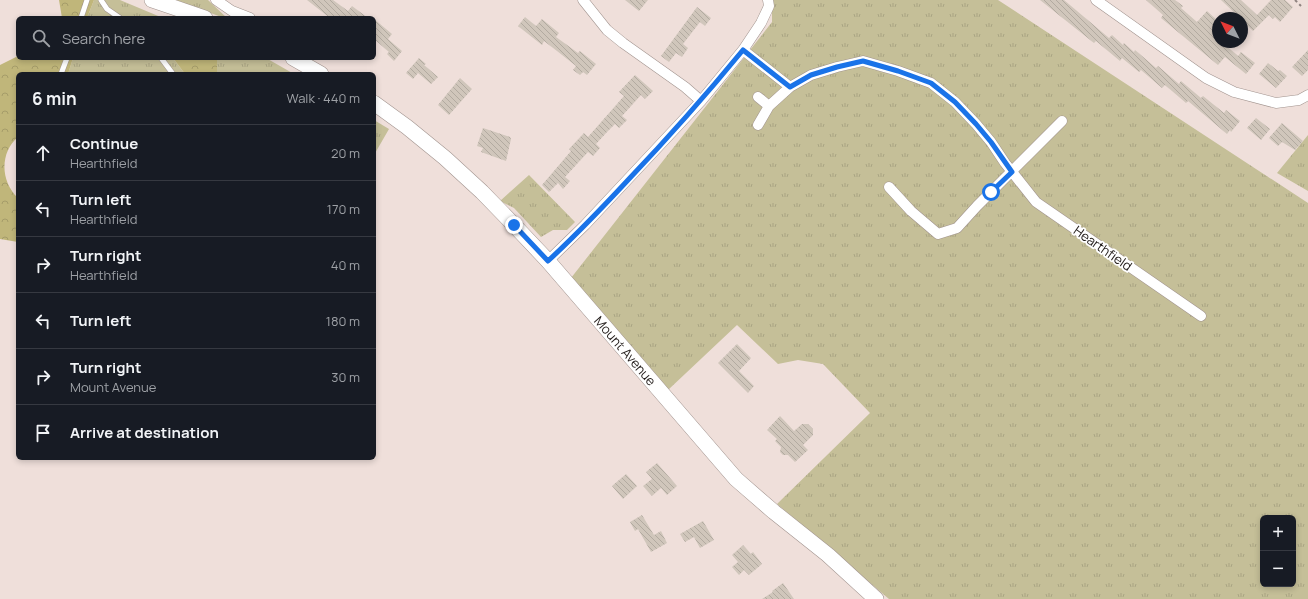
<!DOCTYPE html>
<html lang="en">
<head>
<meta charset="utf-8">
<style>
  :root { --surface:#171b24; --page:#20242c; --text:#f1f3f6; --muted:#9ea1a6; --line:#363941 }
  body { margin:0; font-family:Manrope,sans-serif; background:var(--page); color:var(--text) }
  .controls { position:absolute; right:12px; bottom:12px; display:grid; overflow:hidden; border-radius:6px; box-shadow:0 2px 6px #0003 }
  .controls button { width:36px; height:36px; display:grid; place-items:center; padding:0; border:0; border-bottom:1px solid var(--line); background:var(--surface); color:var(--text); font:20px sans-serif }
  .compass { position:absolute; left:1212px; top:12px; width:36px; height:36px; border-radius:50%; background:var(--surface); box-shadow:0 2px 6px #0003; rotate:312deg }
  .stop { position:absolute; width:12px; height:12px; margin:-9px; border:3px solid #1a73e8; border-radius:50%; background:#fff }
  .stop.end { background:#1a73e8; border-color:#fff; box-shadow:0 1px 4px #0008 }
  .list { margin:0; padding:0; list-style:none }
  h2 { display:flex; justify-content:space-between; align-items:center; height:52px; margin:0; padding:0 16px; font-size:17px }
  h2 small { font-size:13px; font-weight:400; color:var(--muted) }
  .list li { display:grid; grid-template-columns:26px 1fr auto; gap:12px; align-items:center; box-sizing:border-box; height:56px; padding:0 16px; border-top:1px solid var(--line) }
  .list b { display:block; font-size:15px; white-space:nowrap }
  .list p { margin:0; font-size:13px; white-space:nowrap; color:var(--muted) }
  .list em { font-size:13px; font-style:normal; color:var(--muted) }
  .icon { flex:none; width:22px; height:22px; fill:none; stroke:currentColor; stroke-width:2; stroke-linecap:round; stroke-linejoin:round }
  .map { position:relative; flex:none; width:1308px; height:599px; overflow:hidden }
  .search { position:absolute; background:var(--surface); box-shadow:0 2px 6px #0003; left:16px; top:16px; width:360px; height:44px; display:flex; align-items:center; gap:10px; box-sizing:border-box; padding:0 14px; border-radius:6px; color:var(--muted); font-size:15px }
  .panel { position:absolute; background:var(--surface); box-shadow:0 2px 6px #0003; left:16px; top:72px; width:360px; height:388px; border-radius:6px }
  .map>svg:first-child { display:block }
  .grass { fill:url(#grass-tufts); fill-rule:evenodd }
  .forest { fill:url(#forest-crowns) }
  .building { fill:url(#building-back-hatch) }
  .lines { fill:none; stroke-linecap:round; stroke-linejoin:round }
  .lane-casing { stroke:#a1938e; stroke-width:6 }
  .street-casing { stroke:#a1938e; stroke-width:11 }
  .secondary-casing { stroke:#a1938e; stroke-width:16 }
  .path { stroke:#8f8380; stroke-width:2; stroke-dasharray:3 3; stroke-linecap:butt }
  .lane { stroke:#fff; stroke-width:5 }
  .street { stroke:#fff; stroke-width:10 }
  .secondary { stroke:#fff; stroke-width:15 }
  .route { stroke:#1a73e8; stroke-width:5 }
  .labels { text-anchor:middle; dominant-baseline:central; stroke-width:3.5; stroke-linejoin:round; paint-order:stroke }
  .street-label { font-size:13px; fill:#26201e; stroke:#fff }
</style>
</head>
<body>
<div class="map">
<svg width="1308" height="599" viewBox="0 0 1308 599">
  <defs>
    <pattern id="grass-tufts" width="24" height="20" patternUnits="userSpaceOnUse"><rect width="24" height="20" fill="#c5bf98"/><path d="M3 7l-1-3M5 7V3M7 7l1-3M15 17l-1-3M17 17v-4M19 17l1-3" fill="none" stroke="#a9a483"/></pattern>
    <pattern id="forest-crowns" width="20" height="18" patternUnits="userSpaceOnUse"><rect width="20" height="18" fill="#c0b67a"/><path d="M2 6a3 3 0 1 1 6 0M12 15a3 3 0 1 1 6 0" fill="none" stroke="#a59c69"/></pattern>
    <pattern id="building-back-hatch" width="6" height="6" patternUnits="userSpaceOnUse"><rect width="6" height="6" fill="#d0c6bb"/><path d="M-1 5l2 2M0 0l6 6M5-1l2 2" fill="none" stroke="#b2aaa0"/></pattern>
  </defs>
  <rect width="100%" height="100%" fill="#efdfda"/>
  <path class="grass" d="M94 0H120L163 18H87Z
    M176 0H208L227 18H224Z
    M772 0H998L1308 203V599H889L777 504 870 413 823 364 798 360 778 364 737 325 668 390 571 278 772 22ZM1263 518H1293V584H1263Z
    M73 58H173L185 74H68Z
    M217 58H266L294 74H217Z
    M374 120 389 129 374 155Z
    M1308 135V191L1277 173Z
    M529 175 575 222 567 230H553L541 237 514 208 500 201Z"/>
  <path class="forest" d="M59 0H94L87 18H62Z
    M18 56V58H73L68 74H18V137C0 152 0 181 18 198V242L0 239V65Z
    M173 58H217V74H185Z"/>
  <path class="building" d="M307 0H333L348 11 352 6 368 18H330Z
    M625 0H648L639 11Z
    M1040 0H1064L1109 38 1112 35 1123 45 1124 43 1134 52 1135 50 1156 68 1158 66 1179 84 1181 81 1201 98 1203 96 1224 113 1226 110 1240 121 1231 132 1230 130 1227 134 1188 101 1186 103 1165 85 1162 88 1141 70 1139 72 1122 58 1120 61 1096 41 1094 43Z
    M1146 0H1175L1183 6 1181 8 1197 22 1207 11 1218 21V42H1222L1238 56 1241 52 1255 63 1246 74 1225 57 1218 65 1161 18 1163 15Z
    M1221 0H1241L1257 15 1271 0H1285L1293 7 1280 22 1275 17 1273 19 1269 15 1253 31 1242 20V18H1240Z
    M697 7 711 18 705 26 700 22 683 44 688 48 682 57 676 53 669 62 661 56Z
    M525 17 536 26 542 19 559 33 556 37 578 53 580 51 596 64 587 75 583 72 580 75 573 70 576 66 557 51 544 41 542 45 518 26Z
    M374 19 392 34 388 39 402 51 394 61 387 54 389 52 374 39Z
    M1308 50V70L1302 76 1292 67Z
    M419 58 426 64 424 65 438 77 431 84 418 73 413 79 406 73Z
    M1268 63 1278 71 1280 70 1287 76 1276 88 1259 74Z
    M635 75 653 91 645 99 641 95 622 116 627 120 619 128 615 124 607 132 596 144 600 148 593 156 588 152 565 177 570 181 563 189 558 183 549 192 542 185 571 151 569 149 584 133 588 137 624 96 619 92Z
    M460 78 472 89 449 115 438 105Z
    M1256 118 1270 129 1261 140 1247 128Z
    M1282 123 1303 141 1295 150 1282 142 1278 146 1269 138Z
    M483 128 510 137 511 139 506 161 481 152 483 148 477 146Z
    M737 344 751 358 739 371 754 386 748 393 718 363Z
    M780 416 794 431 802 424H808L813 429V435L803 445 808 450 795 462 788 455H783L780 452 781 447 775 441 777 439 767 430Z
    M657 463 677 486 667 495 661 488 652 496 643 486 652 479 646 472Z
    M626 474 637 486 623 499 612 486Z
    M642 515 654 535 661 531 667 543 651 552 638 529 635 531 630 522Z
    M703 521 714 540 700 548 694 537 685 542 680 534Z
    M743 545 751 554 753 552 762 564 749 575 744 570 739 575 732 567 738 562 732 555Z
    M783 583 794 599H762L773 592 772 591Z"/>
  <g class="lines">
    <defs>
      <path id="lane" d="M101 0 107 9 120 18
        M81 18 87 0
        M161 58 173 74
        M61 74 67 58"/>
      <path id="street" d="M216 0 232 11 250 18
        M583 0 607 30 623 43 685 87 701 101
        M1096 0 1206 78 1234 92 1276 103 1299 100 1308 95
        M743 50 790 87 769 106 758 125
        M790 87 811 75 837 67 863 61 898 71 931 83 955 102 976 124 991 142 1005 163 1036 202 1201 316
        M758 97 769 106
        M889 187 911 211 938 234 957 228 977 206 1062 121
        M548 261 585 225 701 101 743 50 761 23 769 6 768 0"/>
      <g id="secondary">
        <path d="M152 0 205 18"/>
        <path d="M293 58 321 74"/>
        <path id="s1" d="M374 103 407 127 445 158 482 192 514 225 548 261 736 479 774 512 828 555 876 599"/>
      </g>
    </defs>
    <use href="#lane" class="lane-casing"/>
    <use href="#street" class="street-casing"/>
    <use href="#secondary" class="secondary-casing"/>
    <path class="path" d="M1295 0 1301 6"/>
    <use href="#lane" class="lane"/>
    <use href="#street" class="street"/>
    <use href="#secondary" class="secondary"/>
  </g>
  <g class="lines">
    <path class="route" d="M514 225 548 261C576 235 602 208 628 180 668 138 706 95 743 50L790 87 811 75 837 67 863 61 898 71 931 83 955 102 976 124 991 142 1012 172 991 192"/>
  </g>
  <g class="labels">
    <g class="street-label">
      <text transform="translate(1103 248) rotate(35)">Hearthfield</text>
      <text stroke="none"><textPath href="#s1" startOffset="354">Mount Avenue</textPath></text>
    </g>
  </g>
</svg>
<div class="controls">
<button>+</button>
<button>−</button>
</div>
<svg class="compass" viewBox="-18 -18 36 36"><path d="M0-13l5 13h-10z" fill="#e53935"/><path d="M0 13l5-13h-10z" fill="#9ea1a6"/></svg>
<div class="stop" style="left:991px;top:192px"></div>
<div class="stop end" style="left:514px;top:225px"></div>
<div class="search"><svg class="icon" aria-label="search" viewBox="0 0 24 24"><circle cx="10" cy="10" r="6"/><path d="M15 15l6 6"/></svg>Search here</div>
<section class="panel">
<h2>6 min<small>Walk · 440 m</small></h2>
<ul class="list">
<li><svg class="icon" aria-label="ahead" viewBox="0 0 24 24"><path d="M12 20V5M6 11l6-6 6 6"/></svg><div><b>Continue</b><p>Hearthfield</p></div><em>20 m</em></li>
<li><svg class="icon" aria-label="left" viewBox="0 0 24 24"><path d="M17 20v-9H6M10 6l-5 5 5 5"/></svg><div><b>Turn left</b><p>Hearthfield</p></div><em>170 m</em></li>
<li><svg class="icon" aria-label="right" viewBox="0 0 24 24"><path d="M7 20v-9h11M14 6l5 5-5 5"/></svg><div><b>Turn right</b><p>Hearthfield</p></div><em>40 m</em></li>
<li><svg class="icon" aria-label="left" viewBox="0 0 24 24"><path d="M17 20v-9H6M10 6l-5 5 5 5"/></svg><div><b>Turn left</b></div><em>180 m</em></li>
<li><svg class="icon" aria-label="right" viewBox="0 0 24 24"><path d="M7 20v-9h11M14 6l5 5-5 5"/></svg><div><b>Turn right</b><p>Mount Avenue</p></div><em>30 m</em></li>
<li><svg class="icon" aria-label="arrive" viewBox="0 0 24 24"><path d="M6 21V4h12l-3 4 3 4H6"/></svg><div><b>Arrive at destination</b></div></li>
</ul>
</section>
</div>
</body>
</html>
